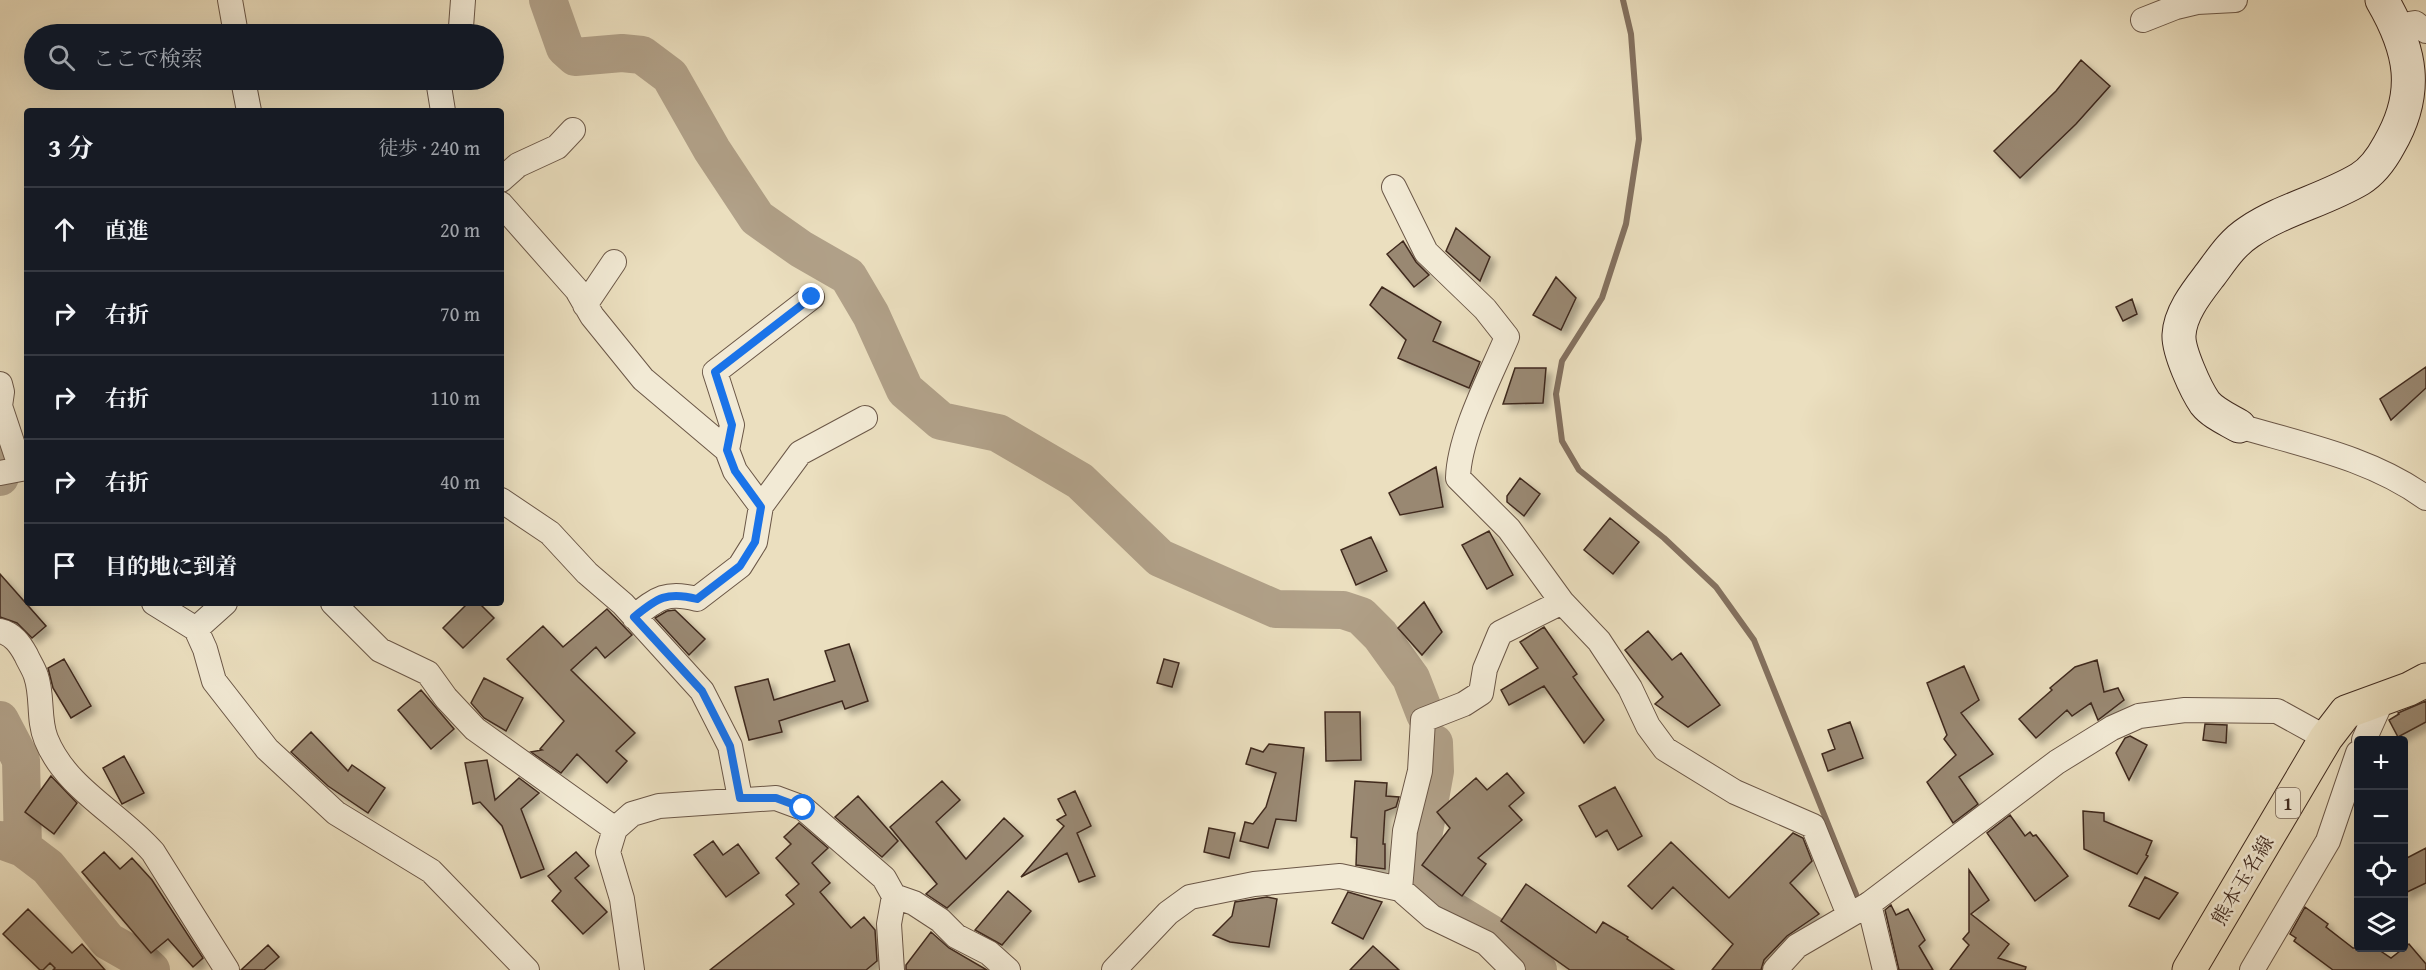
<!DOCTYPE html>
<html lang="ja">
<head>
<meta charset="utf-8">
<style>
  :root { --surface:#171b24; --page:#242831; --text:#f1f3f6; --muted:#9ea1a6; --line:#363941 }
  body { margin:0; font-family:"Gentium Book Plus","Noto Serif JP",serif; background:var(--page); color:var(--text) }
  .controls { position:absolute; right:18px; bottom:18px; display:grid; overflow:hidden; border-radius:6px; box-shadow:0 6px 24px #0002 }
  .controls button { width:54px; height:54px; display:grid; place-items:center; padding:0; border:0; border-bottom:2px solid var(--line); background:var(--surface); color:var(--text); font:30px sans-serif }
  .stop { position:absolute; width:18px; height:18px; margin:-14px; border:4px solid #1a73e8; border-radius:50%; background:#fff }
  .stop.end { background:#1a73e8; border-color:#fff; box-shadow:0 2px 6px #0008 }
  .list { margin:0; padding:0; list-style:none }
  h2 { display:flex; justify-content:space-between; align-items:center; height:78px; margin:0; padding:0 24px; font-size:26px }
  h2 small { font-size:20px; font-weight:400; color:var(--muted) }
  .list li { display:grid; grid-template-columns:39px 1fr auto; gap:18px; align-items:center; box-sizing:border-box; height:84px; padding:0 24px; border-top:2px solid var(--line) }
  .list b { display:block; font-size:22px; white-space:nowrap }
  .list em { font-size:20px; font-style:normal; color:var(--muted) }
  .icon { flex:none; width:33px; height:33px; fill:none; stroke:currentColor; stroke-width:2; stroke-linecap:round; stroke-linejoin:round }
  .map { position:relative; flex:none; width:2426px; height:970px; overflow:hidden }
  .search { position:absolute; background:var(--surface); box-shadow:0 6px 24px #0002; left:24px; top:24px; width:480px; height:66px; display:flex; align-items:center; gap:15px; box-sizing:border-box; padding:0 21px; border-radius:33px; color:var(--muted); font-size:22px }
  .panel { position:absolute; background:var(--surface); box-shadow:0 6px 24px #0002; left:24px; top:108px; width:480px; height:498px; border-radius:6px }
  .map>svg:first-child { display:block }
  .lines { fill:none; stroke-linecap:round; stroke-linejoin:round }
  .stream { stroke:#84715f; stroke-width:6 }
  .river { stroke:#b1a189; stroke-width:38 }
  .building { fill:#998872; stroke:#402a1f; stroke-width:1.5; filter:url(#shadow) }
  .street-casing { stroke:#6b5747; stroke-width:26 }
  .secondary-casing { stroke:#402a1f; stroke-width:35 }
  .primary-casing { stroke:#402a1f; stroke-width:35 }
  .street { stroke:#f2ead5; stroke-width:24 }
  .secondary { stroke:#f2ead5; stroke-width:33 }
  .primary { stroke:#ebdfbf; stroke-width:33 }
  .route { stroke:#1a73e8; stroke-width:8 }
  .labels { text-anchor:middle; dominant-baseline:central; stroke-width:5; stroke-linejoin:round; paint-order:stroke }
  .shield { fill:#f2ead5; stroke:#756456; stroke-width:1.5 }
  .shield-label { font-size:18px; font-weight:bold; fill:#402a1f }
  .street-label { font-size:20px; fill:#402a1f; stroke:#f2ead5 }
</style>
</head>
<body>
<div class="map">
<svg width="2426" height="970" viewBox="0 0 2426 970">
  <defs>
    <filter id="shadow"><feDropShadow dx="5.5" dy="5.5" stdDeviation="3" flood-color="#0004"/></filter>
  </defs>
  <rect width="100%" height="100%" fill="#ebdfbf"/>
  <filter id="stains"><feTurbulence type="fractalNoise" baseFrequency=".00333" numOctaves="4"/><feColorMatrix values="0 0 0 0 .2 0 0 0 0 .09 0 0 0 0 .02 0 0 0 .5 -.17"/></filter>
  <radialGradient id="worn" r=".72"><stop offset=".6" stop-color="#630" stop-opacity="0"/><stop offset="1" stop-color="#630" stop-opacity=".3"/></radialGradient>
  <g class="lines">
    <path class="stream" d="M1623 0 1631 34 1639 139 1626 224 1602 298 1562 361 1556 394 1562 441 1579 470 1664 538 1716 587 1754 640 1856 894"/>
    <path class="river" d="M548 0 565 48 575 57 622 53 642 55 670 76 712 150 757 218 801 249 848 276 871 315 905 390 941 421 998 433 1080 481 1160 558 1276 609 1343 610 1361 616 1380 635 1411 678 1425 714
      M0 451 3 461 0 477
      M0 720 21 760 23 848
      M1434 743 1435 771 1419 859 1422 883 1435 900 1516 949 1538 970
      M0 840 23 848 48 867 108 941 138 958 151 970"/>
  </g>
  <path class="building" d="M2081 60 2110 86 2076 124 2020 178 1994 151 2056 91Z
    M1456 228 1490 257 1480 281 1446 251Z
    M1403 241 1416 262 1429 275 1414 287 1387 254Z
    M1556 277 1576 298 1561 330 1533 315Z
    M1382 287 1441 322 1433 341 1480 362 1469 388 1398 358 1406 340 1370 305Z
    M2132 299 2137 314 2123 321 2116 307Z
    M2426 367V388L2391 420 2380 399Z
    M1515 368H1546L1543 403 1503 404Z
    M1436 467 1443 507 1400 515 1389 493Z
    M1520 478 1540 494 1524 516 1507 502V496Z
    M1610 518 1639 542 1613 574 1584 550Z
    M1489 531 1513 575 1487 589 1462 545Z
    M1371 537 1387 571 1356 585 1341 550Z
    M0 574 46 626 32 638 17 623 0 617Z
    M1424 602 1442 632 1422 655 1398 628Z
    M468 603H479L494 618 463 648 443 628Z
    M607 609 632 635 605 658 596 647 571 670 635 733 616 751 627 761 607 783 577 754 561 773 531 752 542 750 540 749 564 721 507 659 543 626 563 647Z
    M675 610 705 639 689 655 655 618 667 611Z
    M1544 627 1577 674 1573 677 1604 720 1584 743 1544 686 1509 705 1501 690 1538 668 1520 642Z
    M1648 631 1672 660 1681 653 1720 705 1688 727 1655 704 1663 697 1625 650Z
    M849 644 868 701 845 709 842 701 779 721 782 732 749 740 735 687 768 679 774 700 835 681 825 651Z
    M64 659 91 706 71 718 53 688 48 668Z
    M1164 659 1179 663 1172 687 1157 683Z
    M2097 660 2104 692 2118 688 2124 700 2098 720 2091 703 2072 716 2067 710 2036 738 2019 719 2052 690 2050 688 2075 667Z
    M1964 666 1979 700 1961 713 1993 754 1959 777 1978 804 1953 823 1927 782 1956 755 1944 739 1947 735 1927 683Z
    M484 678 523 698 506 731 484 718 471 703Z
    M421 690 454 729 431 749 398 710Z
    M2426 701V722L2398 737 2389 720 2399 714 2398 713Z
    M1325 712H1360L1361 760 1326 761Z
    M1850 722 1863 758 1828 771 1822 754 1835 749 1828 730Z
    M2205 724 2227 725 2226 743 2203 740Z
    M311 732 348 771 352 765 385 788 368 813 328 786 291 752Z
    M2130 736 2147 745 2129 780 2116 753 2125 738Z
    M1269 744 1304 748 1296 821 1276 819 1268 848 1240 841 1245 822 1253 824 1266 807 1276 773 1246 764 1251 748 1263 752Z
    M124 756 144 793 122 804 103 768Z
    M487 760 495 800 519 778 539 793 521 809 544 869 521 878 502 826 480 802 473 804 465 763Z
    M1507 773 1524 793 1509 806 1522 820 1478 858 1486 864 1462 896 1422 865 1450 828 1437 812 1476 778 1487 790Z
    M51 776 77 803 54 834 25 812Z
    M942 781 960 800 936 822 966 859 1004 818 1023 836 947 908 926 894 937 884 890 827Z
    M1355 781 1387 783 1386 796 1399 797 1396 807 1385 811 1383 844H1385V869L1356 865 1357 838 1351 837Z
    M1615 787 1642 836 1618 850 1607 830 1596 837 1579 806Z
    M1075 791 1091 826 1077 833 1095 876 1079 882 1067 853 1021 877 1064 826 1057 820 1066 815 1058 799Z
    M858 796 898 841 882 857 835 817Z
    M2083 811 2104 813V821L2152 841 2146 855 2148 856 2137 874 2084 849Z
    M2010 815 2025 836 2030 832 2033 836 2036 835 2068 876 2035 901 1987 833Z
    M799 823 828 848 812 863 830 883 820 892 851 928 864 917 875 930 877 961 866 970H710L794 904 786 895 799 884 776 858 791 844 784 837Z
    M1209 828 1235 833 1229 858 1204 852Z
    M1793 833 1803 838 1812 861 1790 883 1819 914 1787 936 1764 960 1761 970H1712L1733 944 1673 887 1652 909 1628 886 1671 842 1729 898Z
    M713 841 723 855 738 844 759 873 726 897 694 855Z
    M2426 848V883L2403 894V860Z
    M104 852 120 869 132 858 152 880 203 958 193 967 168 939 151 953 82 872Z
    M576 852 589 866 575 878 607 912 583 934 552 901 561 891 548 876Z
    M1969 870 1989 900 1971 914 2009 944 1998 958 2026 967 2025 970H1950L1969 945 1963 939 1969 932Z
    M2145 877 2178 893 2159 919 2129 906Z
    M1526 884 1596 933 1603 922 1628 937 1627 939 1674 970H1570L1501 921Z
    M1008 891 1031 911 1002 945 975 930Z
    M1348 892 1382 902 1363 939 1332 923Z
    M1267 897 1277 899 1269 947 1230 942 1213 935 1232 916 1235 902Z
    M1891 905 1896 915 1908 909 1925 940 1919 946 1933 970H1899L1885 910Z
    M2305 907 2328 924 2326 927 2353 948H2376L2391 958 2409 944 2426 964V970H2333L2294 941 2296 938 2290 934Z
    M28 909 72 953 82 944 105 970H53L55 968 50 963 43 970H40L3 934Z
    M931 932 949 948 987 970H906V965Z
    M268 945 279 957 264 970H241Z
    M1373 946 1399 970H1350Z"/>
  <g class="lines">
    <defs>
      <path id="street" d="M230 0 236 34
        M2143 20 2176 7 2197 2 2235 0
        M2397 26 2415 23 2426 31
        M458 34 461 27 463 0
        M243 80 249 111
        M438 80 443 111
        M501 180 518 165 557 147 573 130
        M1394 187 1426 252 1485 309 1507 337C1490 377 1459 436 1458 478L1509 529 1562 602 1599 641 1630 688 1648 726 1665 749 1735 792 1813 826 1849 915
        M501 204 577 290 592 316 643 379 727 450
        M585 305 614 262
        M0 384 2 392 0 406 21 469 0 473
        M2239 426C2303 445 2371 458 2426 498
        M501 500 550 533 587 573 623 604 702 691 730 746 740 798
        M761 506 735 471 727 450 732 425 715 372 812 297
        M154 603 196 629 205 649 214 681 267 749 336 813 431 871 527 970
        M333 603 380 650 428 673 446 698 475 729 615 829
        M634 617C657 598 667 591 697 599L740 566 755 542 761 506 800 453 865 418
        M196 629 225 603
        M0 631C13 634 20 644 26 655 29 662 34 669 36 676 43 696 38 720 46 739 66 789 119 813 153 852L227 970
        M2364 740 2382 700
        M1400 889 1405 831 1420 771 1423 720 1464 704 1481 693 1485 669 1500 633 1562 602
        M894 896 914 903 940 920 956 936 989 953 1008 970
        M1869 904 1885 970
        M632 970 622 899 608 852 615 829 632 814 659 806 776 798 803 808 884 878 894 896 889 924 892 970
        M1114 970 1168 913 1190 897 1254 884 1340 876 1400 889 1432 917 1486 943 1513 970
        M1775 970 1797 946 1869 904 2057 762 2112 728 2139 716 2185 710 2277 711 2326 738
        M2252 970 2328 841 2358 753"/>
      <path id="secondary" d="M2239 426C2227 419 2213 413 2205 403 2196 390 2178 351 2179 335 2180 313 2197 292 2210 275 2222 259 2232 243 2249 232 2283 209 2325 200 2360 179 2373 171 2382 158 2389 145 2420 92 2411 50 2382 0"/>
      <path id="primary" d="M2189 970 2326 738 2346 712 2409 689 2426 680"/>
    </defs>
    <use href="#street" class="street-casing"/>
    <use href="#secondary" class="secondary-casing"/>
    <use href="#primary" class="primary-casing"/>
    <use href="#street" class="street"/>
    <use href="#secondary" class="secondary"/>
    <use href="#primary" class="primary"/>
  </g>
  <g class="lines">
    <path class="route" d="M803 808 776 798H740L730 746 702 691 634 617C657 598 667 591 697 599L740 566 755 542 761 507 735 471 727 450 732 425 715 372 812 297"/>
  </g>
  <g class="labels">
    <rect class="shield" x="2276" y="788" width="24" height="30" rx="4.5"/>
    <g class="shield-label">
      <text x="2288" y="803">1</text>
    </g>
    <g class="street-label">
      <text transform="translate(2242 880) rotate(-59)">熊本玉名線</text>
    </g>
  </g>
  <rect width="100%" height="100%" filter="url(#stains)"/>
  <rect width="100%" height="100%" fill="url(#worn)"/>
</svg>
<div class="controls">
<button>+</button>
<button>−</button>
<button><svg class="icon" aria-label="locate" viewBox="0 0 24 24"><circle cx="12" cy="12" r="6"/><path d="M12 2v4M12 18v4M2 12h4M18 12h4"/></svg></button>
<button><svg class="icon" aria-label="layers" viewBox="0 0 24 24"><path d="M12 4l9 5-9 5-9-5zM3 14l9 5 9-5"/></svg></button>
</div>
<div class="stop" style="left:803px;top:808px"></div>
<div class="stop end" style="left:812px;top:297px"></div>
<div class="search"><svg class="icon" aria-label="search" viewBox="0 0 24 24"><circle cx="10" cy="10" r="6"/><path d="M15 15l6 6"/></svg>ここで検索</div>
<section class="panel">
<h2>3 分<small>徒歩 · 240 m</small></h2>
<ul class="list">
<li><svg class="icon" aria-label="ahead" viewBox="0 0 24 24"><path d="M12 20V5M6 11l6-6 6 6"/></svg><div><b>直進</b></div><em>20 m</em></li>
<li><svg class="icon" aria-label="right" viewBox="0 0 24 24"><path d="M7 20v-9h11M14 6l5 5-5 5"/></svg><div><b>右折</b></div><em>70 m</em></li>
<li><svg class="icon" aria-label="right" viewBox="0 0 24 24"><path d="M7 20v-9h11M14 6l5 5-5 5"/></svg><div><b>右折</b></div><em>110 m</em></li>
<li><svg class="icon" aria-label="right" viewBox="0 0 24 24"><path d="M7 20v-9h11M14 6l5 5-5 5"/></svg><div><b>右折</b></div><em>40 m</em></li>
<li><svg class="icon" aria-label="arrive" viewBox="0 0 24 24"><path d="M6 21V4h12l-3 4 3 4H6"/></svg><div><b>目的地に到着</b></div></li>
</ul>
</section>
</div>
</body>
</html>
